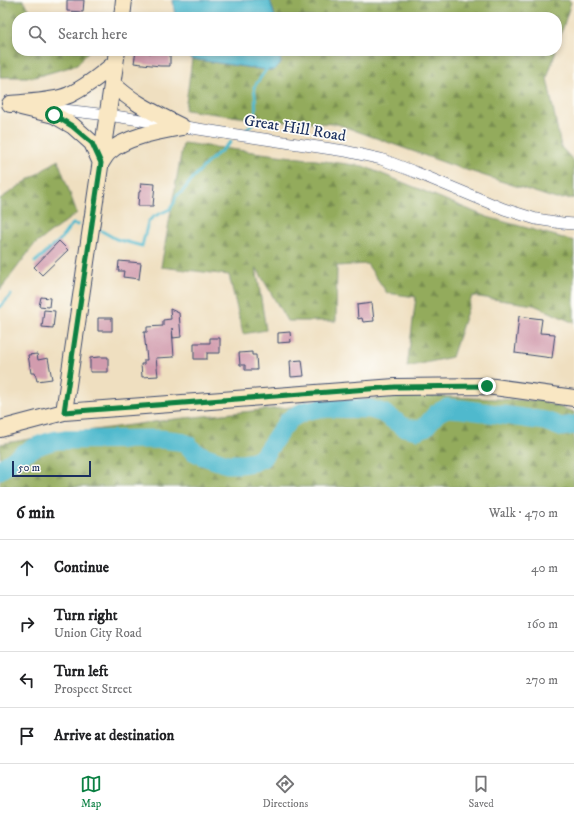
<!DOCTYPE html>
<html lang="en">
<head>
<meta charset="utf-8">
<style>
  :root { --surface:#fff; --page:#f6f6f6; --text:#202124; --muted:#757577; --line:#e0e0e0; --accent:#0b8043 }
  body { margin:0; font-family:"IM FELL DW Pica",serif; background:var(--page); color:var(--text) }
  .scale { position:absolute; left:12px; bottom:10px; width:79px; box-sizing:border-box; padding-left:4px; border:2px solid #1b2f5e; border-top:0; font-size:11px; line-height:14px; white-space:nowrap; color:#1b2f5e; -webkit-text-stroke:3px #fdfcf7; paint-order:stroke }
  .stop { position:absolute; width:12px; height:12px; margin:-9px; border:3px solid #0b8043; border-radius:50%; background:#fff }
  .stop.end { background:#0b8043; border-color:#fff; box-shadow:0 1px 4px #0008 }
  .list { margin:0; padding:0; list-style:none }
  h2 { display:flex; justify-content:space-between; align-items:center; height:52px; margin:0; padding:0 16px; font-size:17px }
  h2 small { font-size:13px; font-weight:400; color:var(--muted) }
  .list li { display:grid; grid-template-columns:26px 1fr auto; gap:12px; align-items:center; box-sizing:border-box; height:56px; padding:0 16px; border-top:1px solid var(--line) }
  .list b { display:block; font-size:15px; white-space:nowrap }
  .list p { margin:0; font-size:13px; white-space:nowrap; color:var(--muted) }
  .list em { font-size:13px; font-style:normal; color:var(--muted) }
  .icon { flex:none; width:22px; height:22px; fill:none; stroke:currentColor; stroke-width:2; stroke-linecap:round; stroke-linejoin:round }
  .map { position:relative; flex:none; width:574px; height:487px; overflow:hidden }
  .search { position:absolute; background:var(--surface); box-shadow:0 2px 6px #0003; left:12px; right:12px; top:12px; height:44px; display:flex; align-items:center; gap:10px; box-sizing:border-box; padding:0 14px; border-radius:16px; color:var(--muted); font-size:15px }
  .sheet { height:276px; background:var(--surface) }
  nav { display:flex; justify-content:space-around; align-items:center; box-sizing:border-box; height:56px; border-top:1px solid var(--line); background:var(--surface); font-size:11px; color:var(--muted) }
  nav a { display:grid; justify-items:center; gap:2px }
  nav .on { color:var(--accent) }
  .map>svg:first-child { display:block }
  .forest { fill:url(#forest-firs); stroke:#576d5d }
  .water { fill:#50b9cd; stroke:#367496 }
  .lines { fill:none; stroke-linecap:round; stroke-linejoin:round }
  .stream { stroke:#50b9cd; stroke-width:3 }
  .river { stroke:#50b9cd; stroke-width:19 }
  .building { fill:#d29cae }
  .street-casing { stroke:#3b496d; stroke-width:12 }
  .secondary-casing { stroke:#3b496d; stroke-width:18 }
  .street { stroke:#fff; stroke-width:11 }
  .secondary { stroke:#f9e7c3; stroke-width:16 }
  .route { stroke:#0b8043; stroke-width:5 }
  .labels { text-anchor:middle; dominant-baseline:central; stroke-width:3.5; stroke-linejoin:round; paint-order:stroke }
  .street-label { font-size:16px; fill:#1b2f5e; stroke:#fdfcf7 }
</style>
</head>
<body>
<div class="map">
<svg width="574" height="487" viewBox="0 0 574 487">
  <defs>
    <pattern id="forest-firs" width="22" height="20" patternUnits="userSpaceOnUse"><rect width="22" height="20" fill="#93ab5c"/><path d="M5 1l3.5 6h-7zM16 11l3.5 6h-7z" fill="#778c4f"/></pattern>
  </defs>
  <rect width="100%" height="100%" fill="#fdfcf7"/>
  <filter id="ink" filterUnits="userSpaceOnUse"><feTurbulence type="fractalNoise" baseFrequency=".025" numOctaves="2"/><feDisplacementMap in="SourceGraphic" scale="8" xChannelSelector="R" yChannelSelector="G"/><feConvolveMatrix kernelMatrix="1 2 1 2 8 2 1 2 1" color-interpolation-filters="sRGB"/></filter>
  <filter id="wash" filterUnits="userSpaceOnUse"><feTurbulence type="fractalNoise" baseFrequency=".012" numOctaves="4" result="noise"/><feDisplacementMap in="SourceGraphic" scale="16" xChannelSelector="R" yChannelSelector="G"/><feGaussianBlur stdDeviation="0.9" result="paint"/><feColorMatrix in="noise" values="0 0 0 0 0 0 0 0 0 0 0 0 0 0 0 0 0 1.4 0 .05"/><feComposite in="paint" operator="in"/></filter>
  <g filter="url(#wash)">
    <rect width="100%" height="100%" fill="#efdfc0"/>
    <path class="forest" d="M0 0H23L35 17H17V51H89L77 65 35 77H0Z
      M270 0H568L571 2 557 47V17H275Z
      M279 51H556L547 78 561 147 574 161V198L556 199 451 165 337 124 270 121 185 110 192 59 266 70H273L281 63Z
      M183 143 363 166 487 217 574 241V323L534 305 472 296 452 357 407 367 416 297 387 293 367 264 337 266 336 321H287L256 267 266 330 243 334 229 275 161 267Z
      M58 160 77 213 34 245 0 290V199Z
      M407 395 542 401 574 412V487H0V444L35 438 175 419Z"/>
    <path class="water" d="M173 0H270L275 17H175Z
      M183 51H279L281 63 274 70H266L192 59Z"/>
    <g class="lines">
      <path class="stream" d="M247 129 255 121C256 109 256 98 254 87L266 70
        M100 230 116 239 142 246 148 222 153 217 170 209 174 203 176 196 182 192 194 177 207 163 231 142
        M35 262C43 255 51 248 59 241 64 236 67 229 73 224L78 225
        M0 307 11 295"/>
      <path class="river" d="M0 470C20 455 33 445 57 440L160 439 178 441 187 444 193 451 203 456 227 464H242L253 462 262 458 279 433 289 420 295 416 305 411 320 408 370 409 383 413 404 427 417 430 425 427 437 413 447 408 462 409 545 421 561 427 574 425"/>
    </g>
    <g id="blocks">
      <path class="building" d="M67 0H84L83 12 67 11Z
        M136 51H149V53H170V66H160L134 63Z
        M141 183 155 184 153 206H138L139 192H140Z
        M59 241 68 250 42 275 34 267Z
        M119 261 141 263 139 279 123 277 124 271H118Z
        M41 297 50 298 49 307 39 306Z
        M372 303 374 321 363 322 362 318 358 319 357 305Z
        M170 309 179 313 181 337 173 338 172 328 174 357 156 358 158 376 142 377 141 364H144V360H147L144 332H147V327L163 326V320L171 319Z
        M44 310 55 311 53 328 42 327Z
        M519 316 542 319 540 333 555 334 552 358 515 353Z
        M98 318H112V331H98Z
        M290 332 291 342 278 343V333Z
        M210 338H220V353H207V359H194V343H210Z
        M252 352V355H256L257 370H245V365H240L239 353Z
        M37 354 38 360 48 358 52 379 37 381 35 373H31L28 355Z
        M99 357H108V372H90V358Z
        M302 360 304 376 291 377 290 361Z"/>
    </g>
  </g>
  <g filter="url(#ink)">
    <use href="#blocks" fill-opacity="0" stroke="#3b496d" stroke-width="1"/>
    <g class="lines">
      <defs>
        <path id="street" d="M46 108 108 115 224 133 345 151 381 159 415 172 504 209 536 219 562 223 574 224"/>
        <path id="secondary" d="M122 17 124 0
          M112 83C132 103 157 114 182 127
          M10 104C27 102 53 102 69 95 86 87 101 75 115 63
          M21 107 54 115 73 126 92 143 101 163
          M101 163C103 160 105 156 108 153 124 137 160 131 182 127
          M64 412 117 51
          M0 429 64 412 395 387 487 386 574 398"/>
      </defs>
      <use href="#street" class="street-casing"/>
      <use href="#secondary" class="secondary-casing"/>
      <use href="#street" class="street"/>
      <use href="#secondary" class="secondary"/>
    </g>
  </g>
  <g class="lines" filter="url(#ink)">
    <path class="route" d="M54 115 72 126 92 143 101 163 64 412 395 387 487 386"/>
  </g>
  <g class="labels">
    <g class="street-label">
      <text transform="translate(295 128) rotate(9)">Great Hill Road</text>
    </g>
  </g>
</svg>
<div class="scale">50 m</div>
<div class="stop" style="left:54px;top:115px"></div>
<div class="stop end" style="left:487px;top:386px"></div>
<div class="search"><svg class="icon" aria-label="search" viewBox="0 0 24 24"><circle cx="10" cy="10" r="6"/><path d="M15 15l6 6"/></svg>Search here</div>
</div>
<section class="sheet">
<h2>6 min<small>Walk · 470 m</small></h2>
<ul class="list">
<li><svg class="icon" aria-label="ahead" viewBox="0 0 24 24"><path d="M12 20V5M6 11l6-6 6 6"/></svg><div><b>Continue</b></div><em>40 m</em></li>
<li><svg class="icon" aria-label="right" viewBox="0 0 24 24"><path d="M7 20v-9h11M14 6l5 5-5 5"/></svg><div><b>Turn right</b><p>Union City Road</p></div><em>160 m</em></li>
<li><svg class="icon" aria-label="left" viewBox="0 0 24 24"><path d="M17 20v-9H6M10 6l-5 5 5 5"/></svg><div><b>Turn left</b><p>Prospect Street</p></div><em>270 m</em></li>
<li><svg class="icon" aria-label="arrive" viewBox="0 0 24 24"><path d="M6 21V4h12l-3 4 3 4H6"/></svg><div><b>Arrive at destination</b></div></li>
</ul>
</section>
<nav>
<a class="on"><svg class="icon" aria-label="map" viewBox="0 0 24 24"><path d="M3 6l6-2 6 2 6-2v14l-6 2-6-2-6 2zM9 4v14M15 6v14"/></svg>Map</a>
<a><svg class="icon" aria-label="directions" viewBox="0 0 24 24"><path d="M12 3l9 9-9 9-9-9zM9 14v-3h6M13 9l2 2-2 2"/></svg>Directions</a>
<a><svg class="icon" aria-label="saved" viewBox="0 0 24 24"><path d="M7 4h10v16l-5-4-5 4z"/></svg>Saved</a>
</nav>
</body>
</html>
